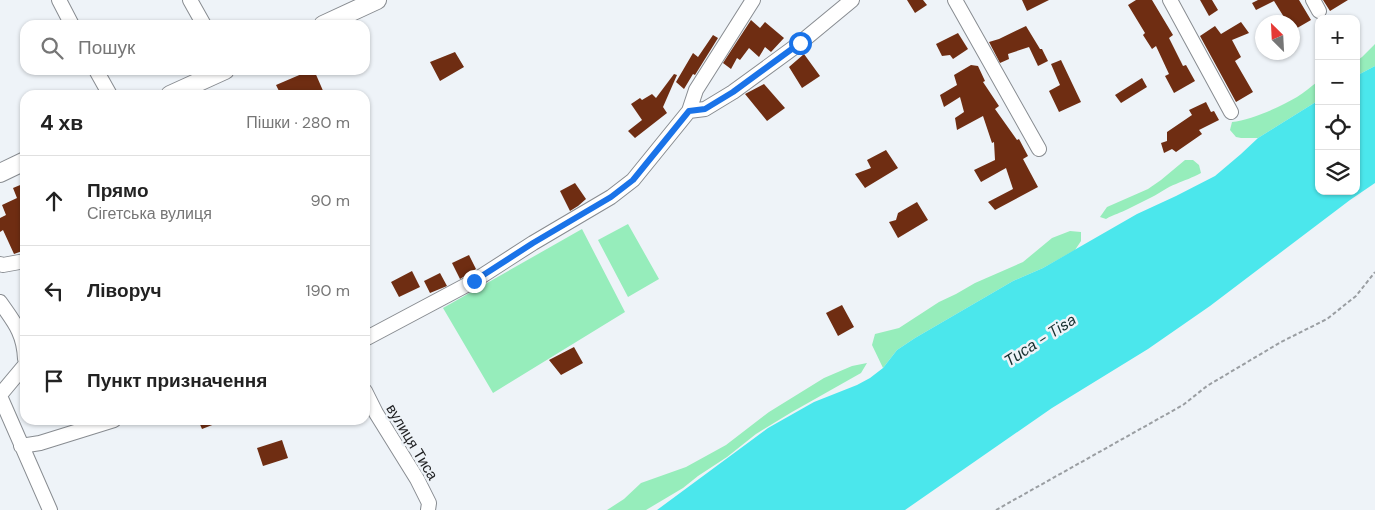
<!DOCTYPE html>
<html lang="uk">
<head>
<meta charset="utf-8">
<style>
  :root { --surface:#fff; --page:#f2f2f2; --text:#222; --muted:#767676; --line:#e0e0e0 }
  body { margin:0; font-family:"DM Sans",sans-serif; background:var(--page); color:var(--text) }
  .controls { position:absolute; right:15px; top:15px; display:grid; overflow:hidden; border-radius:10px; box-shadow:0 1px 4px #0004 }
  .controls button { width:45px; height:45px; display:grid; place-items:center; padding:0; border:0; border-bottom:1px solid var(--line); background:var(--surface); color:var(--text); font:25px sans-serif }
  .compass { position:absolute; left:1255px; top:15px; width:45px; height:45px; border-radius:50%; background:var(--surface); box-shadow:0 1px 4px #0004; rotate:336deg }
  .stop { position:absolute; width:15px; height:15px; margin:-11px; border:4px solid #1a73e8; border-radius:50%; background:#fff }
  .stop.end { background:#1a73e8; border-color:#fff; box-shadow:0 1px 5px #0008 }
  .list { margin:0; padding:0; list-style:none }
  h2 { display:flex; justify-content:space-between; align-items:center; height:65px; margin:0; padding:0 20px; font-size:21px }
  h2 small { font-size:16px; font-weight:400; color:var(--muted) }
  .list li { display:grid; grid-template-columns:32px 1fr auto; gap:15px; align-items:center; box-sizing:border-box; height:90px; padding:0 20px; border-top:1px solid var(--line) }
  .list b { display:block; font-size:19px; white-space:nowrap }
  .list p { margin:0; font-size:16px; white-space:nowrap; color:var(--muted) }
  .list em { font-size:16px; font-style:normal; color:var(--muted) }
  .icon { flex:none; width:28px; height:28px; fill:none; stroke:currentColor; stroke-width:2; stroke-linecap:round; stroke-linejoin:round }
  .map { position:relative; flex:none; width:1375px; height:510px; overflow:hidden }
  .search { position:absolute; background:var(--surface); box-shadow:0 1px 4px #0004; left:20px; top:20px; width:350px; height:55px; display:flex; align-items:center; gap:12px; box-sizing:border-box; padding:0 18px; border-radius:15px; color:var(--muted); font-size:19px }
  .panel { position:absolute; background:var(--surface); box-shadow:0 1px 4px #0004; left:20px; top:90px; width:350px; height:335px; border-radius:15px }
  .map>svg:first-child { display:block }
  .green { fill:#96edbb }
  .water { fill:#4be7ec }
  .building { fill:#6f2d12 }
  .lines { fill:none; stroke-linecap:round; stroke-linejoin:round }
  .minor-casing { stroke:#888c91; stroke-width:16 }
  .major-casing { stroke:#888c91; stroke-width:20 }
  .path { stroke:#9a9ea2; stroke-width:2; stroke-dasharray:4 2.5; stroke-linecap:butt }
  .minor { stroke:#fff; stroke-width:14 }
  .major { stroke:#fff; stroke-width:18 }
  .route { stroke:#1a73e8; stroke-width:6 }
  .labels { text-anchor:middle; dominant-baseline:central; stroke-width:5; stroke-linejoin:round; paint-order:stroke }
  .street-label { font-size:15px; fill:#202123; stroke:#eef3f8 }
  .water-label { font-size:16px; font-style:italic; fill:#152f2f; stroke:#eef3f8 }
</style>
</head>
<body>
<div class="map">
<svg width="1375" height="510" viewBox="0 0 1375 510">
  <rect width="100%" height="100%" fill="#eef3f8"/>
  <path class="green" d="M1375 44V66L1356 76V61L1362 57Z
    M1319 81V100L1258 138H1241L1236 137 1230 130 1232 122C1251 120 1280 107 1297 97 1304 93 1311 86 1319 81Z
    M1185 160H1193L1199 165 1201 173C1192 178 1185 180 1176 184 1167 187 1160 193 1152 197 1144 201 1136 205 1128 209 1121 213 1114 214 1106 219L1100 217 1107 207 1148 189 1161 180Z
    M628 224 659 279 628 297 598 240Z
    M582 229 625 312 493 393 443 308Z
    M1070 231 1081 232V241L1075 250 1043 268 1013 281 915 338 897 350 883 368 872 345 875 334 899 328 939 302 956 294 975 283 1023 262 1052 238Z
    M867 363 861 373 792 412 756 434 727 457 698 476 683 488 646 510H607L624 499 641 483 686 467 726 445 769 412 824 378 852 366Z"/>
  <path class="water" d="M1375 66V183L1350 200 1210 306 1148 349 1052 408 905 510H657L768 428 814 402 857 385 870 378 883 368 897 350 915 338 1013 281 1043 268 1137 214 1176 196 1215 176 1241 154 1258 138 1319 100V191H1356V76Z"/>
  <path class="building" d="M907 0H923L927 5 915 13Z
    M1022 0H1049L1027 11Z
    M1136 0H1152L1173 35 1169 38 1183 66 1186 65 1195 81 1174 93 1165 76 1169 74 1156 46 1152 49 1143 35 1145 33 1128 5Z
    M1200 0H1212L1218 10 1209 16Z
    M1258 0H1299L1311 20 1292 31V22H1287L1274 1 1256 10 1252 3Z
    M1323 0H1348L1330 11Z
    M751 20 760 28 765 22 784 38 771 52 765 47 759 57 749 48 740 60 737 58 731 69 723 63Z
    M1241 22 1249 33 1232 40 1241 57 1235 61 1253 92 1236 102 1200 36 1215 26 1221 34Z
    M1026 26 1040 49H1042L1048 61 1038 66 1029 47 1008 54 1009 59 1000 63 989 42 999 39Z
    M958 33 968 49 953 59 950 55 942 56 936 44Z
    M713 35 718 38 695 75 693 74 684 89 676 82 693 53 698 57Z
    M455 52 464 67 440 81 430 62Z
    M804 54 820 76 802 88 789 67Z
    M1061 60 1081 102 1059 112 1049 91 1060 85 1051 64Z
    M971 65 978 66 985 81 983 82 999 106 995 109 1017 140 1019 139 1028 156 1023 159 1038 187 995 210 988 202 1013 189 1006 168 981 182 974 170 995 160 994 142 992 143 983 116 957 130 955 118 964 112 960 97 944 107 940 95 957 85 954 75Z
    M303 70H314L324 93 318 95H313L310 90 298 95H281L276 85 304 73Z
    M674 74 677 75 663 107 667 113 635 138 628 131 642 120 631 104 640 98 642 100 652 94 656 98Z
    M1142 78 1147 87 1121 103 1115 95Z
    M764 84 785 108 767 121 745 94Z
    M1206 102 1211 112 1214 111 1219 120 1199 130 1202 134 1176 152 1172 149 1164 153 1161 143 1167 141V132L1192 115 1189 110Z
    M886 150 898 168 865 188 855 174 871 168 867 160Z
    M25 183V250L14 254 3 230 0 232V218L6 215 2 205 17 198 13 188Z
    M575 183 586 199 578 206 570 211 560 191Z
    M917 202 928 220 898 238 889 222 896 220 898 213Z
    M469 255 476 269 460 279 452 263Z
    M412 271 420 287 399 297 391 282Z
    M440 273 447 286 430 293 424 281Z
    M842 305 854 327 838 336 826 313Z
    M574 347 583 363 561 375 549 360Z
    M198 420H225L202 429Z
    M282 440 288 458 263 466 257 448Z"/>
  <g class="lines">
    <defs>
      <path id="minor" d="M59 0 72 25
        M190 0 204 25
        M955 0 1039 149
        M1170 0 1231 112
        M1313 0 1319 11
        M96 70 110 95
        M689 111 705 109 733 92 800 43 852 0
        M0 264 3 265 25 261
        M0 302C14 322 24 333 25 359
        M365 339 474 281 533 243 611 197 633 180 689 111 696 90 753 0
        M365 391 376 413 417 479 429 503 428 510
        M0 395 25 365
        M0 396 50 510
        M21 446 40 443 114 420"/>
      <path id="major" d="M323 25 377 0
        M170 95 225 70
        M0 173 25 161"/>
    </defs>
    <use href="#minor" class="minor-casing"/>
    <use href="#major" class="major-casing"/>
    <path class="path" d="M996 510 1183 405 1207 386 1281 342 1327 319 1356 296 1375 272"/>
    <use href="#minor" class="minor"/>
    <use href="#major" class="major"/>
  </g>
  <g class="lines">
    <path class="route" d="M474 281 533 243 611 197 633 180 689 111 705 109 733 92 800 43"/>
  </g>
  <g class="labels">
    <g class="street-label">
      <text transform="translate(412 442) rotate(59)">вулиця Тиса</text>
    </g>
    <g class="water-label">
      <text transform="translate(1040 340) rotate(-33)">Тиса - Tisa</text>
    </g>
  </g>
</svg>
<div class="controls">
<button>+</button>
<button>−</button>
<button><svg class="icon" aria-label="locate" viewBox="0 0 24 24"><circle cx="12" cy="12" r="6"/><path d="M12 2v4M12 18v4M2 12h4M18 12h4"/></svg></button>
<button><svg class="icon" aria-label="layers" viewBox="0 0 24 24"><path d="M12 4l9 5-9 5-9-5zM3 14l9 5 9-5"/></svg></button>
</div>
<svg class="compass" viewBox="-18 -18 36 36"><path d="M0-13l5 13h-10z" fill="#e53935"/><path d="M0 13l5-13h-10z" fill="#767676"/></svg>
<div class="stop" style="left:800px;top:43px"></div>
<div class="stop end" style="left:474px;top:281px"></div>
<div class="search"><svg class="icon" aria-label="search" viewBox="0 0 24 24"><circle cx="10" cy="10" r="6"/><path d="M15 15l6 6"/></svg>Пошук</div>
<section class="panel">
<h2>4 хв<small>Пішки · 280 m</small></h2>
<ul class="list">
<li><svg class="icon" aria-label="ahead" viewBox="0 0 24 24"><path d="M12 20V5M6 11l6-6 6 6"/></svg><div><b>Прямо</b><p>Сігетська вулиця</p></div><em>90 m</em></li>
<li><svg class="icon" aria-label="left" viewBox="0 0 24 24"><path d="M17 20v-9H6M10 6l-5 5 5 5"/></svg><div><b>Ліворуч</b></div><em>190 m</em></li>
<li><svg class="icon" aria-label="arrive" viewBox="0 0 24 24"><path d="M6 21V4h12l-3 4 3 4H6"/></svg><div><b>Пункт призначення</b></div></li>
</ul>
</section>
</div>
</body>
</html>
